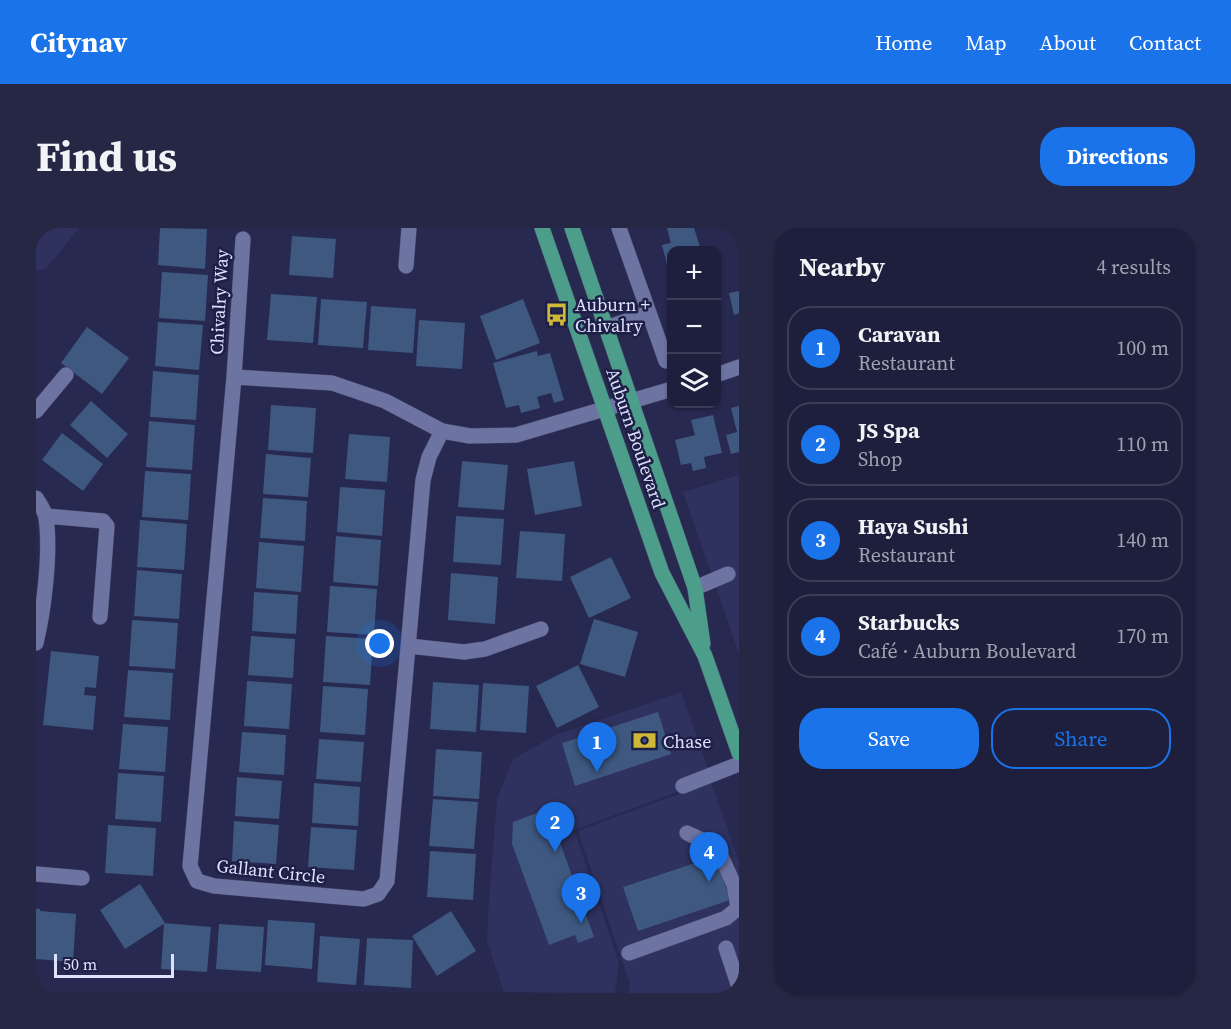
<!DOCTYPE html>
<html lang="en">
<head>
<meta charset="utf-8">
<style>
  :root { --surface:#1d1f3d; --page:#252744; --text:#f1f3f6; --muted:#a0a2b0; --line:#3b3d57; --accent:#1a73e8 }
  body { margin:0; font-family:"Source Serif 4",serif; background:var(--page); color:var(--text) }
  .controls { position:absolute; right:18px; top:18px; display:grid; overflow:hidden; border-radius:12px; box-shadow:0 2px 4px #0004 }
  .controls button { width:54px; height:54px; display:grid; place-items:center; padding:0; border:0; border-bottom:2px solid var(--line); background:var(--surface); color:var(--text); font:30px sans-serif }
  .scale { position:absolute; left:18px; bottom:15px; width:120px; box-sizing:border-box; padding-left:6px; border:3px solid #dde1fc; border-top:0; font-size:16px; line-height:21px; white-space:nowrap; color:#dde1fc; -webkit-text-stroke:4px #1d1f46; paint-order:stroke }
  .you { position:absolute; left:344px; top:416px; width:21px; height:21px; margin:-15px; border:4px solid #fff; border-radius:50%; background:#1a73e8; box-shadow:0 0 0 9px #1a73e833 }
  .badge { display:grid; place-items:center; width:39px; height:39px; border-radius:50%; background:var(--accent); color:#fff; font-size:20px; font-weight:700 }
  .pin { position:absolute; translate:-50% -50px; filter:drop-shadow(0 2px 3px #0008) }
  .pin::after { content:''; position:absolute; top:32px; width:21px; height:18px; background:inherit; clip-path:polygon(0 0,100% 0,50% 100%) }
  .list { margin:0; padding:0; list-style:none }
  h2 { display:flex; justify-content:space-between; align-items:center; height:78px; margin:0; padding:0 24px; font-size:26px }
  h2 small { font-size:20px; font-weight:400; color:var(--muted) }
  .list li { display:grid; grid-template-columns:39px 1fr auto; gap:18px; align-items:center; box-sizing:border-box; height:84px; margin:0 12px 12px; padding:0 12px; border:2px solid var(--line); border-radius:24px }
  .list b { display:block; font-size:22px; white-space:nowrap }
  .list p { margin:0; font-size:20px; white-space:nowrap; color:var(--muted) }
  .list em { font-size:20px; font-style:normal; color:var(--muted) }
  .actions { display:flex; gap:12px; padding:18px 24px }
  .actions a { flex:1; padding:14px 0; border:2px solid var(--accent); border-radius:24px; text-align:center; font-size:21px; color:var(--accent) }
  .actions .main { background:var(--accent); color:#fff }
  .icon { flex:none; width:33px; height:33px; fill:none; stroke:currentColor; stroke-width:2; stroke-linecap:round; stroke-linejoin:round }
  .map { position:relative; flex:none; width:703px; height:765px; overflow:hidden; border-radius:24px }
  header { display:flex; align-items:center; gap:36px; box-sizing:border-box; height:84px; padding:0 30px; background:var(--accent); color:#fff }
  header strong { font-size:28px }
  nav { display:flex; gap:33px; margin-inline-start:auto; font-size:21px }
  .intro { display:flex; align-items:center; justify-content:space-between; box-sizing:border-box; height:144px; padding:0 36px }
  h1 { margin:0; font-size:42px }
  .button { padding:15px 27px; border-radius:24px; background:var(--accent); color:#fff; font-size:21px; font-weight:700 }
  main { display:flex; gap:36px; padding:0 36px }
  aside { flex:1; background:var(--surface); border-radius:24px; box-shadow:0 2px 4px #0004 }
  .map>svg:first-child { display:block }
  .built { fill:#2f315f }
  .building { fill:#3e5880 }
  .lines { fill:none; stroke-linecap:round; stroke-linejoin:round }
  .minor-casing { stroke:#464669; stroke-width:16 }
  .major-casing { stroke:#464669; stroke-width:16 }
  .minor { stroke:#6e74a2; stroke-width:15 }
  .major { stroke:#4c9e8b; stroke-width:15 }
  .labels { text-anchor:middle; dominant-baseline:central; stroke-width:5; stroke-linejoin:round; paint-order:stroke }
  .street-label { font-size:18px; fill:#dde1fc; stroke:#1d1f46 }
  .poi-label { font-size:18px; fill:#dde1fc; stroke:#1d1f46; text-anchor:start }
</style>
</head>
<body>
<header>
<strong>Citynav</strong>
<nav><a>Home</a><a>Map</a><a>About</a><a>Contact</a></nav>
</header>
<div class="intro"><h1>Find us</h1><a class="button">Directions</a></div>
<main>
<div class="map">
<svg width="703" height="765" viewBox="0 0 703 765">
  <rect width="100%" height="100%" fill="#272951"/>
  <path class="built" d="M0 0H43L10 41 0 43Z
    M703 247V426L647 264Z
    M645 464 676 551 538 602 583 735 579 765 468 764 451 713 452 685 461 571 477 531 520 507Z
    M675 554 703 634V765H593L594 756 542 603Z"/>
  <path class="building" d="M124 0 171 1 169 41 122 37Z
    M631 0H658L665 22H636V36L631 37 626 17 635 15Z
    M256 8 300 11 297 50 253 47Z
    M126 44 172 47 169 93 123 90Z
    M703 63V85L698 87 693 65Z
    M235 66 281 69 277 115 231 112Z
    M285 71 331 74 327 120 282 117Z
    M487 71 504 115 460 132 444 88Z
    M335 78 380 81 377 125 332 122Z
    M383 92 429 95 426 141 380 138Z
    M122 94 167 97 163 142 119 138Z
    M51 99 93 130 66 166 25 135Z
    M501 123 502 128 514 125 528 172 518 175 515 165 501 169 504 180 485 185 483 177 470 180 457 135Z
    M117 143 163 147 160 192 114 189Z
    M55 173 92 206 71 230 34 197Z
    M235 177 280 180 277 225 232 222Z
    M703 178V224L695 226 690 207 701 204 695 180Z
    M677 187 686 225 668 229 670 240 657 243 655 235 645 237 639 212 659 207 655 192Z
    M113 193 159 197 156 242 110 239Z
    M26 205 67 236 47 263 6 232Z
    M313 206 354 209 351 254 309 251Z
    M230 226 275 230 272 269 227 266Z
    M426 233 472 237 468 282 422 279Z
    M538 233 546 278 499 287 491 241Z
    M109 243 155 246 152 292 106 289Z
    M304 259 349 262 346 308 301 304Z
    M227 270 271 273 269 313 224 310Z
    M420 288 468 291 465 337 417 334Z
    M104 292 151 296 148 342 101 339Z
    M484 303 529 306 526 353 480 350Z
    M300 308 345 312 342 358 297 354Z
    M223 314 268 318 265 364 220 360Z
    M575 329 595 370 553 390 534 349Z
    M101 342 146 346 143 391 98 388Z
    M415 345 462 349 459 396 412 392Z
    M294 358 341 361 338 407 291 404Z
    M218 364 262 367 260 406 216 403Z
    M558 391 602 404 589 449 544 436Z
    M96 392 142 395 139 441 93 438Z
    M215 408 259 411 257 450 212 447Z
    M290 408 337 411 334 457 287 454Z
    M15 423 63 428 60 460 49 459 48 467 60 468 57 502 7 497Z
    M542 437 563 479 521 500 500 458Z
    M92 442 137 445 134 492 88 489Z
    M211 453 256 456 253 501 208 498Z
    M397 454 443 457 440 504 394 501Z
    M447 455 493 458 490 505 444 502Z
    M287 458 332 461 329 507 284 504Z
    M622 484 635 526 539 558 526 515Z
    M87 496 132 499 129 544 83 541Z
    M206 504 250 507 248 547 203 544Z
    M283 511 328 514 325 554 280 551Z
    M400 521 446 524 443 571 397 568Z
    M82 545 128 548 125 594 79 591Z
    M201 549 246 553 243 591 199 588Z
    M278 555 324 559 322 598 276 595Z
    M397 571 442 574 438 621 393 618Z
    M512 581 558 709 542 715 539 707 513 717 476 616 477 594Z
    M198 593 243 597 240 636 196 633Z
    M72 597 120 600 117 648 69 645Z
    M275 599 321 602 318 642 272 639Z
    M394 623 440 626 437 672 391 669Z
    M680 628 694 672 602 703 587 659Z
    M104 656 129 695 89 721 64 682Z
    M0 681H4V683L40 686 37 734 0 731Z
    M415 683 440 723 401 748 376 708Z
    M232 692 279 695 276 741 229 737Z
    M128 695 175 699 171 744 125 741Z
    M183 696 228 699 225 744 180 741Z
    M284 708 324 711 320 757 281 754Z
    M331 710 377 712 375 760 328 757Z"/>
  <g class="lines">
    <defs>
      <path id="minor" d="M583 0 630 133
        M207 11 198 149 154 638 161 653 178 658 328 671 342 666 351 653 387 252 393 229 406 203
        M370 38 373 0
        M570 100 613 85
        M680 147 703 139
        M198 149 296 155 349 173 406 203 434 208 480 207 636 161
        M0 183 30 147
        M0 270C4 276 9 283 10 290 15 324 8 382 0 415
        M10 288 67 293 71 298 64 389
        M659 360 692 346
        M373 418 428 424 449 421 505 401
        M647 558 703 536
        M0 646 46 650
        M690 720 703 759
        M593 725 690 690 702 680 698 657 681 619 651 605"/>
      <path id="major" d="M506 0 626 345 669 428 703 525
        M536 0 659 360 667 416"/>
    </defs>
    <use href="#minor" class="minor-casing"/>
    <use href="#major" class="major-casing"/>
    <use href="#minor" class="minor"/>
    <use href="#major" class="major"/>
  </g>
  <defs>
    <symbol id="bus-bare" viewBox="-9 -9 18 18"><path d="M-5-6H5V4H4V6H2V4H-2V6H-4V4H-5ZM-3.5-4V0h7V-4ZM-3.5 1.2v1.5H-2V1.2ZM2 1.2v1.5H3.5V1.2Z" fill="#d0b837" stroke="#1d1f46" stroke-width="2.5" paint-order="stroke"/></symbol>
    <symbol id="bank-bare" viewBox="-9 -9 18 18"><path d="M-6-4H6V4H-6ZM0-2.3a2.3 2.3 0 1 0 0 4.6a2.3 2.3 0 1 0 0-4.6Z" fill="#d0b837" stroke="#1d1f46" stroke-width="2.5" paint-order="stroke"/></symbol>
  </defs>
  <g fill-rule="evenodd">
    <use href="#bus-bare" x="504" y="70" width="33" height="33"/>
    <use href="#bank-bare" x="592" y="496" width="33" height="33"/>
  </g>
  <g class="labels">
    <g class="street-label">
      <text transform="translate(183 74) rotate(-87)">Chivalry Way</text>
      <text transform="translate(600 210) rotate(71)">Auburn Boulevard</text>
      <text transform="translate(235 643) rotate(6)">Gallant Circle</text>
    </g>
    <g class="poi-label">
      <text x="539" y="76">Auburn +<tspan x="539" dy="21">Chivalry</tspan></text>
      <text x="627" y="513">Chase</text>
    </g>
  </g>
</svg>
<div class="controls">
<button>+</button>
<button>−</button>
<button><svg class="icon" aria-label="layers" viewBox="0 0 24 24"><path d="M12 4l9 5-9 5-9-5zM3 14l9 5 9-5"/></svg></button>
</div>
<div class="scale">50 m</div>
<div class="you"></div>
<div class="pin badge" style="left:561px;top:544px">1</div>
<div class="pin badge" style="left:519px;top:624px">2</div>
<div class="pin badge" style="left:545px;top:695px">3</div>
<div class="pin badge" style="left:673px;top:654px">4</div>
</div>
<aside>
<h2>Nearby<small>4 results</small></h2>
<ul class="list">
<li><span class="badge">1</span><div><b>Caravan</b><p>Restaurant</p></div><em>100 m</em></li>
<li><span class="badge">2</span><div><b>JS Spa</b><p>Shop</p></div><em>110 m</em></li>
<li><span class="badge">3</span><div><b>Haya Sushi</b><p>Restaurant</p></div><em>140 m</em></li>
<li><span class="badge">4</span><div><b>Starbucks</b><p>Café · Auburn Boulevard</p></div><em>170 m</em></li>
</ul>
<div class="actions"><a class="main">Save</a><a>Share</a></div>
</aside>
</main>
</body>
</html>
